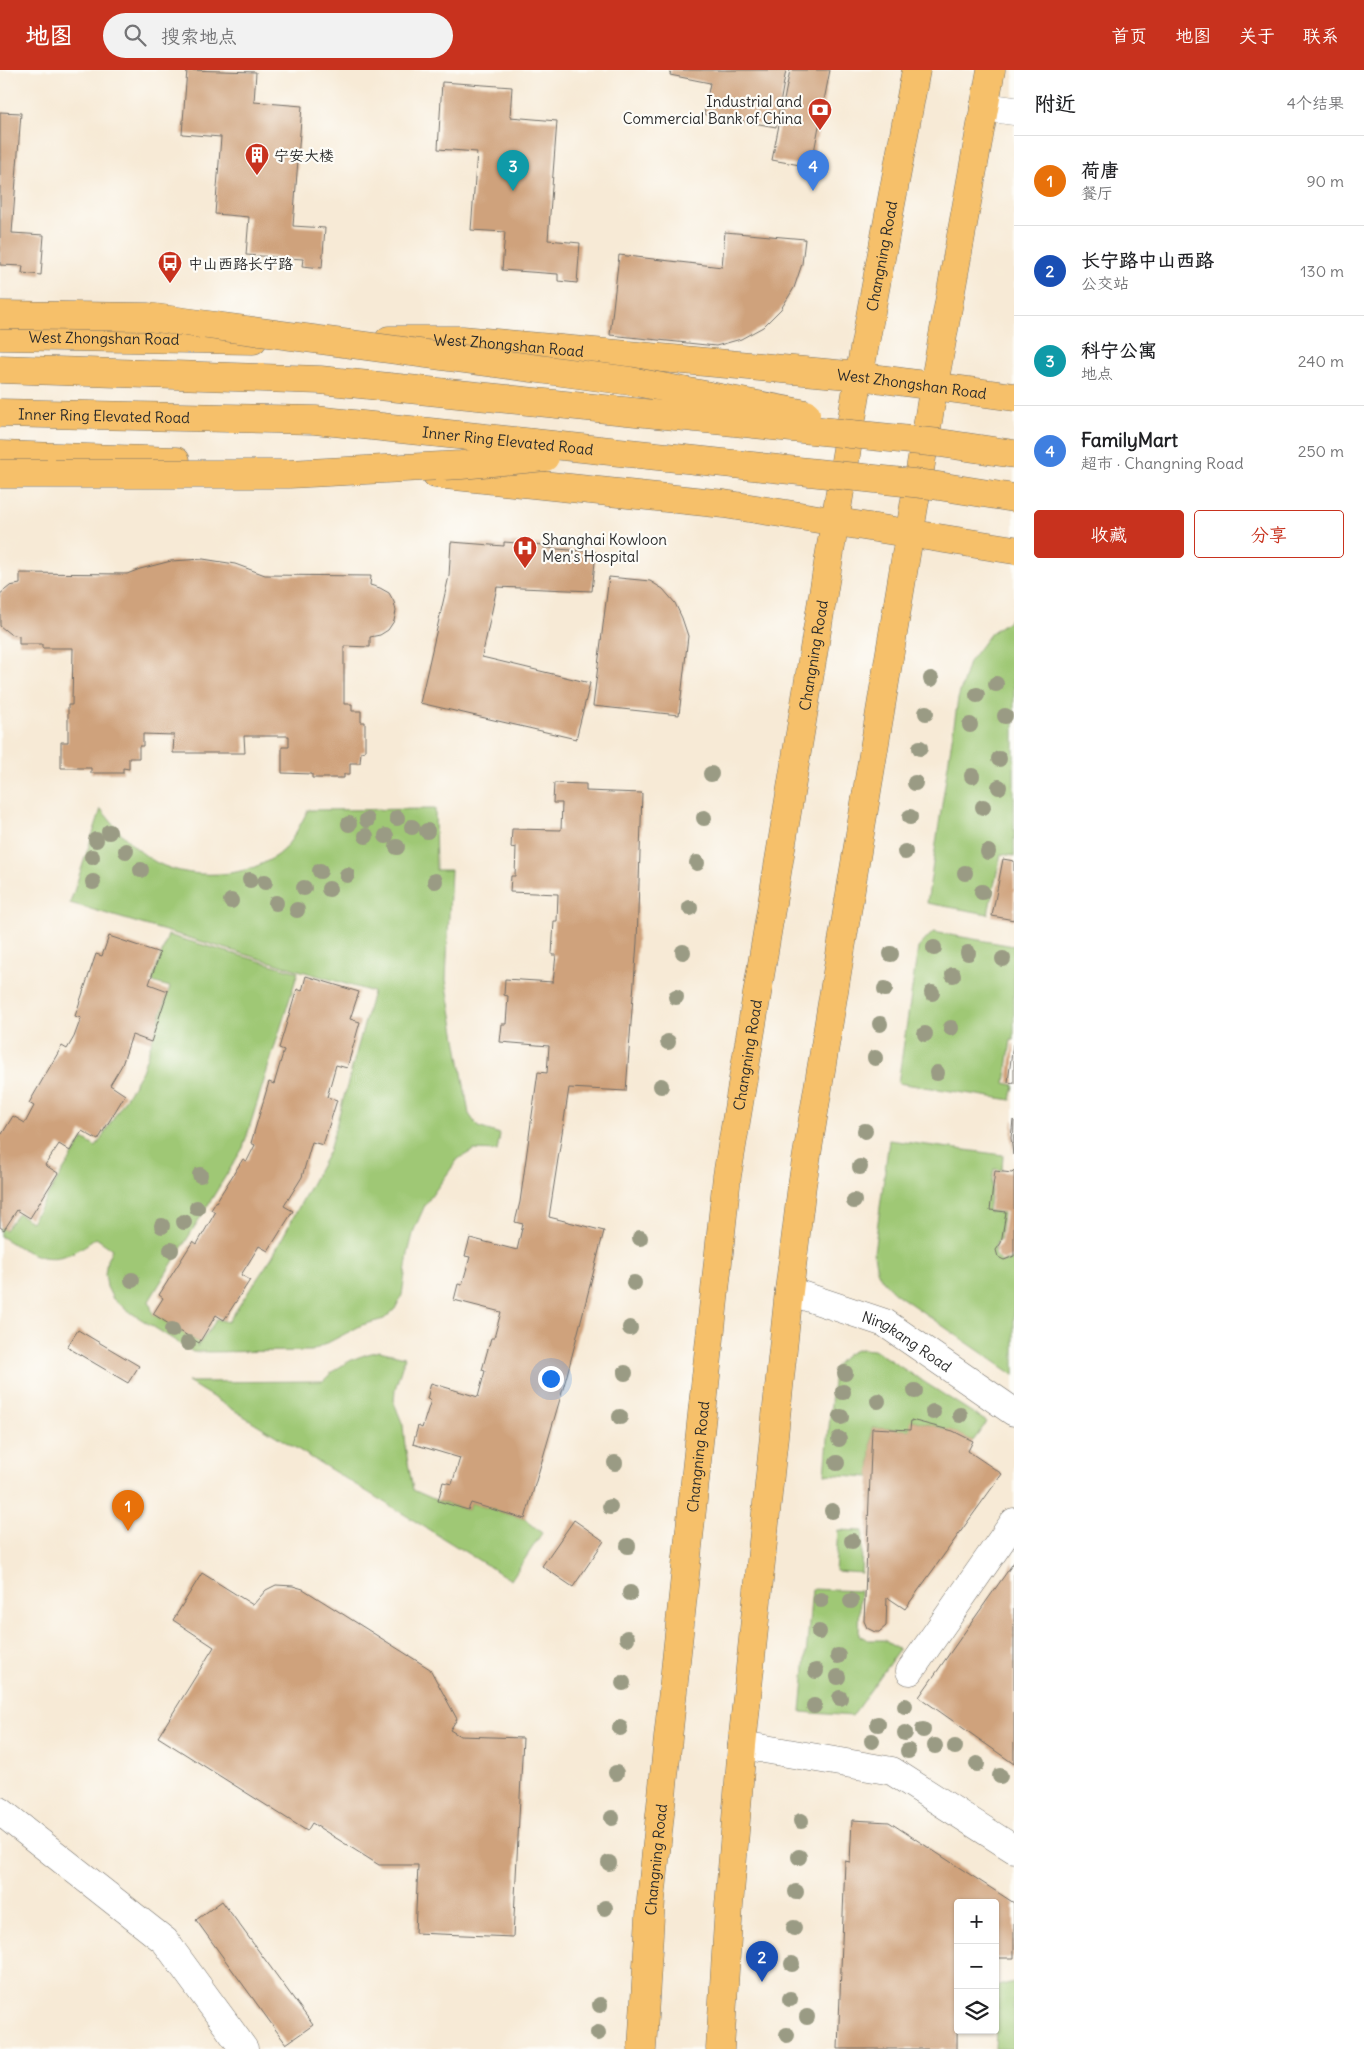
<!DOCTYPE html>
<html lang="zh">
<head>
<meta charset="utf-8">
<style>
  :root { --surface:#fff; --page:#f2f2f2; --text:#202124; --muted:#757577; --line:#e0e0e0; --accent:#c8321e }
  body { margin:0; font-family:Delius,"LXGW WenKai TC",sans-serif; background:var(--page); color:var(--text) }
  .controls { position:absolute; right:15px; bottom:15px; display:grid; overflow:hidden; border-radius:5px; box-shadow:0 1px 4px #0004 }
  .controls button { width:45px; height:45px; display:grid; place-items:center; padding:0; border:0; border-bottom:1px solid var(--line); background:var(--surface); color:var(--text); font:25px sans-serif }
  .you { position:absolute; left:550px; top:1308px; width:18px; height:18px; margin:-12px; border:4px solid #fff; border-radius:50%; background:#1a73e8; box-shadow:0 0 0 8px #1a73e833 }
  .badge { display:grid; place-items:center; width:32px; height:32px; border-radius:50%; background:var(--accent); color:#fff; font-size:16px; font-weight:700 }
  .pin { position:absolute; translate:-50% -41px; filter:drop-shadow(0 1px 2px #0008) }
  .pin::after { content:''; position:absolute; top:26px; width:18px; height:15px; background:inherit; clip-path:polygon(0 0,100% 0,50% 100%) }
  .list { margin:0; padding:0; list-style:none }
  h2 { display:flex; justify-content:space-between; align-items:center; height:65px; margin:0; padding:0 20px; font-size:21px }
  h2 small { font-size:16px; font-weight:400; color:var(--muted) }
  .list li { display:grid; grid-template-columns:32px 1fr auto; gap:15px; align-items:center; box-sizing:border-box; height:90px; padding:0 20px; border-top:1px solid var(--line) }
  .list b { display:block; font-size:19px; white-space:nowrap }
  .list p { margin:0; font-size:16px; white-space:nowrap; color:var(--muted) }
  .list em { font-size:16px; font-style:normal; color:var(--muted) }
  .actions { display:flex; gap:10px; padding:15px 20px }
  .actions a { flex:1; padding:11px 0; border:1px solid var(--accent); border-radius:5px; text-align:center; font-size:18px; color:var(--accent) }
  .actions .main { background:var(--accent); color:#fff }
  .icon { flex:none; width:28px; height:28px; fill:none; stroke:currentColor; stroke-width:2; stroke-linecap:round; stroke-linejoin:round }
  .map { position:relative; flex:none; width:1014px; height:1979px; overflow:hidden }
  header { display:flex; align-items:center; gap:30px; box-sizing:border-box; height:70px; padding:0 25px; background:var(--accent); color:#fff }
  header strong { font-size:24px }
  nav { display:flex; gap:28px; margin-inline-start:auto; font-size:18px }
  .search { width:350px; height:45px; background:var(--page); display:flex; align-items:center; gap:12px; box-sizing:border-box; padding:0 18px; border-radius:28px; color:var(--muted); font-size:19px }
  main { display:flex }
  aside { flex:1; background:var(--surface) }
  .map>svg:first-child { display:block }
  .green { fill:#9fc874; stroke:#657a50 }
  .building { fill:#cfa27c }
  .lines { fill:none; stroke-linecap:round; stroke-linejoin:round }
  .minor-casing { stroke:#726e67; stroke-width:29 }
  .major-casing { stroke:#726e67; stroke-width:29 }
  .minor { stroke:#fff; stroke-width:28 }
  .major { stroke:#f6c06b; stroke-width:28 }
  .highway-bridge-casing { stroke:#726e67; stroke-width:29; stroke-linecap:butt }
  .highway-bridge { stroke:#f6c06b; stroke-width:28 }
  .tree { fill:#9a9b84 }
  .labels { text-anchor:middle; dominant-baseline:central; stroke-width:4.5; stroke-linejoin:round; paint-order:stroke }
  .poi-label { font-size:15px; fill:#2b2b2b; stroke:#fdfcf7; text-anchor:start }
  .street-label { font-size:15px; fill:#2b2b2b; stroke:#fdfcf7 }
</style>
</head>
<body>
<header>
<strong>地图</strong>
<div class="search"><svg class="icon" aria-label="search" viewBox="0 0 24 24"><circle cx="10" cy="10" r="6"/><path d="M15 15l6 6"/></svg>搜索地点</div>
<nav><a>首页</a><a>地图</a><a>关于</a><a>联系</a></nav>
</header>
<main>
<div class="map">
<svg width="1014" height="1979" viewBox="0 0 1014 1979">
  <rect width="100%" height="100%" fill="#fdfcf7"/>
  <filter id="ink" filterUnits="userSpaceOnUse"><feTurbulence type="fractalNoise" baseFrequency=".02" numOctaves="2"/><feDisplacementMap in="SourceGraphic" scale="10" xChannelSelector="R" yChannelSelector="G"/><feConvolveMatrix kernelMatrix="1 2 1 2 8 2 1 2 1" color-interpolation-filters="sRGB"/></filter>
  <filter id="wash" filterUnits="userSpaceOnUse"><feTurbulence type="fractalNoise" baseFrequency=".0096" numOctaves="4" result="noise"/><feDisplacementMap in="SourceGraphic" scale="20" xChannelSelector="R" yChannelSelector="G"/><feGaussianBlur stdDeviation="1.12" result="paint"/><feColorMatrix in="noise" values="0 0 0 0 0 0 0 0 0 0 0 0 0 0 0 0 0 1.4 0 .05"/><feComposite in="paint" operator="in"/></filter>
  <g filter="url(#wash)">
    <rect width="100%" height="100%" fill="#f7ead6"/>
    <path class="green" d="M1014 547V786L1001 784 988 844 927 833 958 629 969 592 991 563Z
      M101 739C115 757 129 774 149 788 184 812 253 810 284 779 294 768 301 753 308 740L435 739 436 800H451L446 910 469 1044 478 1057 500 1064 497 1081 474 1080 458 1089 425 1135 414 1160 408 1184 402 1225 395 1239 384 1249 362 1255 312 1281 193 1282 133 1244 113 1229 107 1217 105 1204 107 1190 112 1179 96 1168C56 1198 40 1191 0 1166V1157L5 1160 18 1143 31 1152 83 1069 96 1077 142 1001 170 917 152 912 168 865 298 902 243 1078 149 1231 153 1244 199 1273 197 1277 217 1249 228 1252 272 1187 329 1081 373 922 70 833Z
      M933 862 1014 876V970H1011L1005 1013 1014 1015 1011 1030 898 1013 918 878Z
      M889 1070 1003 1085 1002 1100 994 1099 988 1141 1003 1143 1000 1169 996 1174 994 1184 1002 1192 1011 1190 1014 1188V1305L895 1223C879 1208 876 1203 874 1182Z
      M860 1279 874 1280 987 1352 973 1371 952 1361 912 1350 910 1360 872 1358 870 1407 825 1404 834 1299C841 1288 848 1282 860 1279Z
      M379 1281 405 1287 395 1319 394 1333 403 1355 405 1376 413 1420 438 1431 468 1440 471 1433 525 1449 542 1463 511 1510 188 1312 323 1311C341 1293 355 1287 379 1281Z
      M838 1460 863 1461 861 1503 835 1501Z
      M812 1519 860 1521 859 1565 868 1570H884L899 1580 852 1646 801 1642Z
      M1014 1912V1979H995L998 1916Z"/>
    <g id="blocks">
      <path class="building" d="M187 0 256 2 254 32 302 36 293 156 325 158 322 198 302 196 303 189 246 185 249 147 215 144 221 67 182 64Z
        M671 0H786L776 57 704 44 710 13 670 5Z
        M790 0H830L811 97 772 90Z
        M442 12 512 17 510 47 557 51 548 170 580 173 577 213 558 211V204L502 200 505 162 471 160 477 82 438 79Z
        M0 42 21 43 12 163 44 165 41 205 22 203 23 196 0 195Z
        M725 162 805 169 802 194 794 218 781 239 763 257 741 269 716 276 610 265 619 185 722 197Z
        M451 472 504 476V472L544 475V478L596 482 592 521 497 517 482 587 590 613 576 669 420 633 449 506Z
        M203 489 235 494 265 505 371 506 370 515 380 518 389 523 394 532 396 541 394 551 388 560 380 565 370 567V577L344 576V634H352V641H361V652H365V681L361 682 360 693H350V704H344V708H312V704L282 703V677H289V666H244L245 683H173L174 665 143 664V676H139V688H129V699L123 698V703H91V698H61V672H68V635H72L73 578H42V574H19V566L10 564 0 556V524L10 516 20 514V503L127 504 140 499 171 491Z
        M609 507 650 511 663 519 675 533 682 548 688 566 679 645 593 636Z
        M554 713 586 714V721L642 723 637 872 626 1021 569 1018 549 1147 604 1161 567 1305 525 1449 471 1433 468 1440 438 1431 443 1412 452 1414 460 1388 413 1374 418 1356 422 1358 431 1330 427 1329 431 1313 478 1327 485 1301 482 1300 491 1268H494L501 1242 454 1230 458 1214 462 1215 470 1187 465 1186 470 1168 517 1180 523 1154 515 1152 520 1132 538 1002 547 1003 549 976 500 972 502 954H506L508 926 504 925 505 909 553 912 556 885H552L554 851H557L558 824 510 822 511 806H515L516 777 511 778 512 759 561 760 562 733H553Z
        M1003 789 1014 791V850L992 846Z
        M109 866 160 883 149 914 168 921 151 972 132 965 122 995 110 1015 125 1025 98 1070 82 1061 70 1081 59 1074 45 1095 58 1103 30 1148 17 1140 4 1160 0 1157V1063L2 1064 13 1046 25 1053 34 1036 29 1033 62 976 67 979 74 967 81 948 75 946 96 884 102 886Z
        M306 906 359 922 350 949 360 952 347 998 336 995 327 1027 337 1030 323 1075 312 1072 302 1107 284 1136 293 1141 268 1181 259 1176 241 1205 250 1210 224 1250 216 1245 199 1273 153 1244 163 1228 159 1225 193 1171 197 1174 215 1143 211 1140 243 1089 247 1091 255 1075 251 1073 269 1012 274 1014 284 980 279 978 297 919 302 921Z
        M1013 974H1014V1013L1008 1012Z
        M1013 1050 1014 1051 1013 1085 1011 1068Z
        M995 1101 1012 1103 1014 1101V1186L1004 1190 998 1187 996 1180 1001 1173 1006 1142 990 1140Z
        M78 1260 139 1296 128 1313 67 1277Z
        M911 1350 953 1361 973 1371 968 1381 1002 1404 905 1539 887 1527 886 1556 879 1562H875L867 1558 864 1551 872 1358 910 1360Z
        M574 1450 604 1471 573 1517 542 1496Z
        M1014 1492V1694L919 1627Z
        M202 1503 253 1535 266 1520 276 1515 293 1516 303 1519 430 1599 457 1649 450 1660 460 1666 523 1668 513 1867 415 1863 418 1795H379L312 1753 307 1761 158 1667 214 1577 173 1550Z
        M852 1750 889 1752 1014 1833V1888H995V1833H958L957 1979H838L845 1791 850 1792Z
        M222 1831 313 1955 286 1974 196 1850Z"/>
    </g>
  </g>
  <g filter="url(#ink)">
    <use href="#blocks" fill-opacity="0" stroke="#726e67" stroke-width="1"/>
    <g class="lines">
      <defs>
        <g id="minor">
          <path d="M984 37 1014 41"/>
          <path id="s1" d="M789 1221 885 1253 1014 1342"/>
          <path d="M910 1601 1014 1452"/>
          <path d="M742 1675 892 1701 1014 1779"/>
          <path d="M0 1741 165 1871 244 1979"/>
        </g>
        <g id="major">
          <path id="s2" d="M0 266 253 270"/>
          <path id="s3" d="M389 270H462L859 306 1014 327"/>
          <path d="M0 385 176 391"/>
          <path d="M436 404 724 434 1014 480"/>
          <path id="s4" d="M642 1979 651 1830 727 1106 859 306 916 0"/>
          <path d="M720 1979 729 1836 742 1675 789 1221 802 1115 934 315 991 0"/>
        </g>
      </defs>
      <use href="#minor" class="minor-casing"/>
      <use href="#major" class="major-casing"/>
      <use href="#minor" class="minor"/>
      <use href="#major" class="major"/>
      <defs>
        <g id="highway-bridge">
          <path d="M0 245 148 247 630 311 806 344"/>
          <path d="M0 299 320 310 940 373 1014 384"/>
          <path id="s5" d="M0 343 315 350 932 415 1014 428"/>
          <path d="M0 404H289L461 395 545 387"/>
        </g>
      </defs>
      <use href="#highway-bridge" class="highway-bridge-casing"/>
      <use href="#highway-bridge" class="highway-bridge"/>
    </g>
    <g class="tree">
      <circle cx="931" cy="609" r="8"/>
      <circle cx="996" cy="614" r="8"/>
      <circle cx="977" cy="625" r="8"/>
      <circle cx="926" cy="643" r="8"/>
      <circle cx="1005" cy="646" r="8"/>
      <circle cx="970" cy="655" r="8"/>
      <circle cx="920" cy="678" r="8"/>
      <circle cx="999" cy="689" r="8"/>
      <circle cx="711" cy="704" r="8"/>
      <circle cx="972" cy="706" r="8"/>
      <circle cx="915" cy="713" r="8"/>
      <circle cx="999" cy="717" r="8"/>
      <circle cx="983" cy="737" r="8"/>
      <circle cx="910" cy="747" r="8"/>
      <circle cx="397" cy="748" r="8"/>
      <circle cx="704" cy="748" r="8"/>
      <circle cx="367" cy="750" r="8"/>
      <circle cx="349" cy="754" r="8"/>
      <circle cx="412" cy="757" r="8"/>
      <circle cx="427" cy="761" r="8"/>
      <circle cx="109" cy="762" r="8"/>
      <circle cx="366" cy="766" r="8"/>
      <circle cx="386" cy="766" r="8"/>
      <circle cx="96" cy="770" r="8"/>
      <circle cx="397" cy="777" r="8"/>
      <circle cx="126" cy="781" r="8"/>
      <circle cx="905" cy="782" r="8"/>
      <circle cx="988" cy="782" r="8"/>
      <circle cx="92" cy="787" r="8"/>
      <circle cx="697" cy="793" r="8"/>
      <circle cx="141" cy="800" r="8"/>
      <circle cx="320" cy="801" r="8"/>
      <circle cx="965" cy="803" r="8"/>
      <circle cx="347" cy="805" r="8"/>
      <circle cx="250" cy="810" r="8"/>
      <circle cx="435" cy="811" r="8"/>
      <circle cx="93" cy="812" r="8"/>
      <circle cx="265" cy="812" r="8"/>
      <circle cx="304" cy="818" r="8"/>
      <circle cx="329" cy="819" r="8"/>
      <circle cx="982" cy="822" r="8"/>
      <circle cx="231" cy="831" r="8"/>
      <circle cx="276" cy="833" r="8"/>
      <circle cx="690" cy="838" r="8"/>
      <circle cx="297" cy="840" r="8"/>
      <circle cx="934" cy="878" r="8"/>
      <circle cx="683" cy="882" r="8"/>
      <circle cx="968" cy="883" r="8"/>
      <circle cx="891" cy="884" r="8"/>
      <circle cx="1003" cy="889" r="8"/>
      <circle cx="953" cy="905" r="8"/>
      <circle cx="885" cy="919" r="8"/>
      <circle cx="932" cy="923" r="8"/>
      <circle cx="676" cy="927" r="8"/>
      <circle cx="880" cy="954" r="8"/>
      <circle cx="951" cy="958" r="8"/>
      <circle cx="925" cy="964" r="8"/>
      <circle cx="668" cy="972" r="8"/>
      <circle cx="875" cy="988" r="8"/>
      <circle cx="937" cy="1003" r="8"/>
      <circle cx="661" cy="1016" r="8"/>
      <circle cx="865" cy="1061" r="8"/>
      <circle cx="860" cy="1097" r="8"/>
      <circle cx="200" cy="1105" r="8"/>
      <circle cx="854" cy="1131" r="8"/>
      <circle cx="197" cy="1138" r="8"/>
      <circle cx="184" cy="1152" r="8"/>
      <circle cx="162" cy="1156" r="8"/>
      <circle cx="640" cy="1168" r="8"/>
      <circle cx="171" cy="1180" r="8"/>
      <circle cx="132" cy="1210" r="8"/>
      <circle cx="634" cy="1213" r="8"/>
      <circle cx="630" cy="1258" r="8"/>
      <circle cx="172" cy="1260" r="8"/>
      <circle cx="188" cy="1273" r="8"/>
      <circle cx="625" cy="1303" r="8"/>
      <circle cx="845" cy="1303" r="8"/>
      <circle cx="915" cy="1321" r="8"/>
      <circle cx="843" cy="1322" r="8"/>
      <circle cx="878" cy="1331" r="8"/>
      <circle cx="933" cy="1342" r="8"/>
      <circle cx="960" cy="1345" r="8"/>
      <circle cx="620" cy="1347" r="8"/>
      <circle cx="841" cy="1347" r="8"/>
      <circle cx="839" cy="1369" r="8"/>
      <circle cx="615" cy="1393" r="8"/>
      <circle cx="837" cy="1393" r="8"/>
      <circle cx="610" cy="1437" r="8"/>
      <circle cx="832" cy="1441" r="8"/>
      <circle cx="852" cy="1471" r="8"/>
      <circle cx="628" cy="1476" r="8"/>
      <circle cx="630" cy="1523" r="8"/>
      <circle cx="821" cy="1530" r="8"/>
      <circle cx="851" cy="1531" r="8"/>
      <circle cx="819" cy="1562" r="8"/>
      <circle cx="627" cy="1568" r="8"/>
      <circle cx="838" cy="1586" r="8"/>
      <circle cx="816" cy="1601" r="8"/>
      <circle cx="838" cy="1607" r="8"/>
      <circle cx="623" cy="1613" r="8"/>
      <circle cx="840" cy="1628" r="8"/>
      <circle cx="814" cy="1636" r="8"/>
      <circle cx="905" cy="1636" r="8"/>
      <circle cx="878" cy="1654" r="8"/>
      <circle cx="620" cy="1658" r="8"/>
      <circle cx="923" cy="1660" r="8"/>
      <circle cx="905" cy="1663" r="8"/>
      <circle cx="872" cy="1671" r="8"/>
      <circle cx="935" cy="1676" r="8"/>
      <circle cx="955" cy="1677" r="8"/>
      <circle cx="908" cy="1681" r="8"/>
      <circle cx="977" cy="1694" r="8"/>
      <circle cx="616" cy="1703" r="8"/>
      <circle cx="1000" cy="1706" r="8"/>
      <circle cx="612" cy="1748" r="8"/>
      <circle cx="801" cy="1751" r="8"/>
      <circle cx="799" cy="1787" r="8"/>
      <circle cx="609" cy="1793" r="8"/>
      <circle cx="796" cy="1822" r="8"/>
      <circle cx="605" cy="1838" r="8"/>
      <circle cx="794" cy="1858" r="8"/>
      <circle cx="792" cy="1894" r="8"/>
      <circle cx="790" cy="1929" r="8"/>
      <circle cx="600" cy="1935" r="8"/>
      <circle cx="807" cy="1947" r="8"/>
      <circle cx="598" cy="1963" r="8"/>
      <circle cx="787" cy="1965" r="8"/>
    </g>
  </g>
  <defs>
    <symbol id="bank-pin" viewBox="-11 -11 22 30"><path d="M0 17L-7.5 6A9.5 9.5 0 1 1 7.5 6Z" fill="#c8321e" stroke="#fdfcf7"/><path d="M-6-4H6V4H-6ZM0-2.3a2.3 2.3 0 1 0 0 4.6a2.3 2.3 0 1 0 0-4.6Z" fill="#fff"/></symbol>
    <symbol id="building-pin" viewBox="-11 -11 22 30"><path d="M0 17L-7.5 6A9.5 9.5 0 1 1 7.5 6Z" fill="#c8321e" stroke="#fdfcf7"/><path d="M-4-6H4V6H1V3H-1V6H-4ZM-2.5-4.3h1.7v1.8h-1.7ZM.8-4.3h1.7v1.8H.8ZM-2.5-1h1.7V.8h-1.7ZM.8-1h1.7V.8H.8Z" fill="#fff"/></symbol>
    <symbol id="bus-pin" viewBox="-11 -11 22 30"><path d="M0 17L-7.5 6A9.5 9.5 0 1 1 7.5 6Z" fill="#c8321e" stroke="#fdfcf7"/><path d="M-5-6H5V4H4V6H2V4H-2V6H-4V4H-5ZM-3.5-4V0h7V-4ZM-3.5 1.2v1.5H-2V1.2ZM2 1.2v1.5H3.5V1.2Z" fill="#fff"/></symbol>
    <symbol id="hospital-pin" viewBox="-11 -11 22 30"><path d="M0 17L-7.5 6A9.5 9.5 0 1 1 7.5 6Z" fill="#c8321e" stroke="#fdfcf7"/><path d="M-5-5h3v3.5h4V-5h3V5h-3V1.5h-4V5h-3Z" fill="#fff"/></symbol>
  </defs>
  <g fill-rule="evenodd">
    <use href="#bank-pin" x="806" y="26" width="28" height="38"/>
    <use href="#building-pin" x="243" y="71" width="28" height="38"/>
    <use href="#bus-pin" x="156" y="179" width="28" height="38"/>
    <use href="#hospital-pin" x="511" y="464" width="28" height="38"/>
  </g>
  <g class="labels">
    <g class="poi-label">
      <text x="802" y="31" text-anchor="end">Industrial and<tspan x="802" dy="17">Commercial Bank of China</tspan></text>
      <text x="274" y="85">宁安大楼</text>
      <text x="188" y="193">中山西路长宁路</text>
      <text x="542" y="469">Shanghai Kowloon<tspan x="542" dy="17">Men's Hospital</tspan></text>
    </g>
    <g class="street-label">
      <text stroke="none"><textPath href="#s4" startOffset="1810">Changning Road</textPath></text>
      <text stroke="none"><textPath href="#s2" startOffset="104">West Zhongshan Road</textPath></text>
      <text stroke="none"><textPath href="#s3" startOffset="120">West Zhongshan Road</textPath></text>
      <text stroke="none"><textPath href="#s3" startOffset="525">West Zhongshan Road</textPath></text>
      <text stroke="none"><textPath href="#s5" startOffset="104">Inner Ring Elevated Road</textPath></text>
      <text stroke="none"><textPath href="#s5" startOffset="509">Inner Ring Elevated Road</textPath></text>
      <text stroke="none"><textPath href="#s4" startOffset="1405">Changning Road</textPath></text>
      <text stroke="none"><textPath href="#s4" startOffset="1000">Changning Road</textPath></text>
      <text stroke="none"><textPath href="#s1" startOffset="129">Ningkang Road</textPath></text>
      <text stroke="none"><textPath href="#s4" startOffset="595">Changning Road</textPath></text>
      <text stroke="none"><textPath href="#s4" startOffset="190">Changning Road</textPath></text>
    </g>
  </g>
</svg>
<div class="controls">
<button>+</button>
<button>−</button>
<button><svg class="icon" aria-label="layers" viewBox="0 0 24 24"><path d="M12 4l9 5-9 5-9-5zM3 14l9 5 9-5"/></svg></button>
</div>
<div class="you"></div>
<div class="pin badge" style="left:128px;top:1461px;background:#e8710a">1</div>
<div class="pin badge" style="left:762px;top:1912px;background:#1a4fb4">2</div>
<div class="pin badge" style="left:513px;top:121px;background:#0f9aa8">3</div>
<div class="pin badge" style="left:813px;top:121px;background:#3f7fe0">4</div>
</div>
<aside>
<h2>附近<small>4个结果</small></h2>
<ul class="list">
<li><span class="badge" style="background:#e8710a">1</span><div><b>荷唐</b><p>餐厅</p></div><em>90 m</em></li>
<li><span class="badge" style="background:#1a4fb4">2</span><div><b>长宁路中山西路</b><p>公交站</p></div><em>130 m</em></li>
<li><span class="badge" style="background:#0f9aa8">3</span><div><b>科宁公寓</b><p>地点</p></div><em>240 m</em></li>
<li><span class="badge" style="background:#3f7fe0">4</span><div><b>FamilyMart</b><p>超市 · Changning Road</p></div><em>250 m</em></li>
</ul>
<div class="actions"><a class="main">收藏</a><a>分享</a></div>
</aside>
</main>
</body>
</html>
